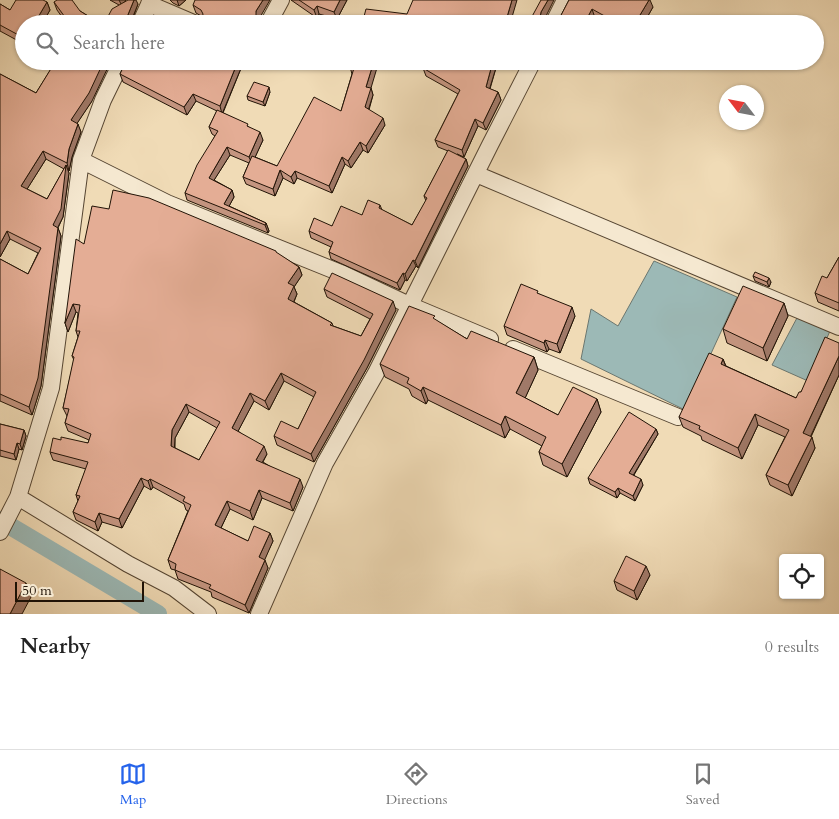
<!DOCTYPE html>
<html lang="en">
<head>
<meta charset="utf-8">
<style>
  :root { --surface:#fff; --page:#f2f2f2; --text:#222; --muted:#767676; --line:#e0e0e0; --accent:#2563eb }
  body { margin:0; font-family:Cardo,serif; background:var(--page); color:var(--text) }
  .controls { position:absolute; right:15px; bottom:15px; display:grid; overflow:hidden; border-radius:5px; box-shadow:0 1px 4px #0004 }
  .controls button { width:45px; height:45px; display:grid; place-items:center; padding:0; border:0; border-bottom:1px solid var(--line); background:var(--surface); color:var(--text); font:25px sans-serif }
  .compass { position:absolute; left:719px; top:85px; width:45px; height:45px; border-radius:50%; background:var(--surface); box-shadow:0 1px 4px #0004; rotate:302deg }
  .scale { position:absolute; left:15px; bottom:12px; width:129px; box-sizing:border-box; padding-left:5px; border:2px solid #211306; border-top:0; font-size:14px; line-height:18px; white-space:nowrap; color:#211306; -webkit-text-stroke:4px #f5e8d0; paint-order:stroke }
  .list { margin:0; padding:0; list-style:none }
  h2 { display:flex; justify-content:space-between; align-items:center; height:65px; margin:0; padding:0 20px; font-size:21px }
  h2 small { font-size:16px; font-weight:400; color:var(--muted) }
  .icon { flex:none; width:28px; height:28px; fill:none; stroke:currentColor; stroke-width:2; stroke-linecap:round; stroke-linejoin:round }
  .map { position:relative; flex:none; width:839px; height:614px; overflow:hidden }
  .search { position:absolute; background:var(--surface); box-shadow:0 1px 4px #0004; left:15px; right:15px; top:15px; height:55px; display:flex; align-items:center; gap:12px; box-sizing:border-box; padding:0 18px; border-radius:28px; color:var(--muted); font-size:19px }
  .sheet { height:135px; background:var(--surface) }
  nav { display:flex; justify-content:space-around; align-items:center; box-sizing:border-box; height:70px; border-top:1px solid var(--line); background:var(--surface); font-size:14px; color:var(--muted) }
  nav a { display:grid; justify-items:center; gap:2px }
  nav .on { color:var(--accent) }
  .map>svg:first-child { display:block }
  .water { fill:#9cb9b6; stroke:#6b7770 }
  .lines { fill:none; stroke-linecap:round; stroke-linejoin:round }
  .canal { stroke:#9cb9b6; stroke-width:18 }
  .street-casing { stroke:#554532; stroke-width:18 }
  .street { stroke:#f5e8d0; stroke-width:16 }
  .wall { fill:#c49580; stroke:#211306; fill-rule:evenodd }
  .shaded-wall { fill:#a07968; stroke:#211306 }
  .building { fill:#e4ad95; stroke:#211306; fill-rule:evenodd }
</style>
</head>
<body>
<div class="map">
<svg width="839" height="614" viewBox="0 0 839 614">
  <rect width="100%" height="100%" fill="#f0dbb6"/>
  <filter id="stains"><feTurbulence type="fractalNoise" baseFrequency=".004" numOctaves="4"/><feColorMatrix values="0 0 0 0 .2 0 0 0 0 .09 0 0 0 0 .02 0 0 0 .5 -.17"/></filter>
  <radialGradient id="worn" r=".72"><stop offset=".6" stop-color="#630" stop-opacity="0"/><stop offset="1" stop-color="#630" stop-opacity=".3"/></radialGradient>
  <path class="water" d="M654 261 737 297 685 410 581 359 591 309 618 326Z
    M798 316 830 331 808 381 772 365Z"/>
  <g class="lines">
    <path class="canal" d="M0 520 158 614"/>
    <defs>
      <path id="street" d="M149 4 196 24
        M140 24 151 0
        M268 24 281 0
        M553 24 565 0
        M81 160 167 203 343 274 409 305 490 339
        M476 174 839 327
        M513 349 678 417
        M18 497 128 564 174 588 208 614
        M0 532 18 497 51 388 81 160 103 100 122 61
        M259 614 325 463 376 373 490 145 533 61"/>
    </defs>
    <use href="#street" class="street-casing"/>
    <use href="#street" class="street"/>
  </g>
  <path class="wall" d="M110 0H126L124 2 138 4 131 23 119 5Z
    M170 0H186L179 6 173 3Z
    M291 0H347L337 19 319 14 317 18Z
    M569 0 653 7 645 21 646 24H607L595 18 592 24H559L558 21Z
    M47 2 50 10 42 24H24V44L0 31V4L10 10Z
    M54 2 80 11 101 24H67L57 10Z
    M193 5 259 19 202 20 203 17 196 13Z
    M51 61 92 101 77 123 81 132 72 157 69 171H68L69 173 63 217 58 228 61 236 41 386 32 415 0 401V259L28 274 38 253 10 239 0 257V74L36 93 51 69 49 65ZM46 159 64 169 47 199 27 189Z
    M126 61H244L223 113 249 127 263 140 255 157 277 166 341 111 352 74 350 67 351 61 371 88 373 95 369 110 385 125 368 153 363 150 351 168 345 164 332 193 297 178 294 184 283 178 275 196 246 184 243 177 249 163 230 155 214 180 232 190 234 197 229 206 266 223 269 231 268 233 187 200 185 193 215 136 212 134 209 127 217 111 196 101 187 115 123 82 120 74Z
    M424 61H498L490 89 498 92 501 100 486 130 478 126 464 157 457 154 466 159 468 166 418 268 416 266 407 281 405 280 400 290 331 259 329 252 331 247 311 238 309 231 332 226 362 215 380 205 382 210 412 225 426 201 424 196 448 151 438 147 435 140 458 94 426 76 423 68 427 63Z
    M575 61H584L582 65Z
    M270 92 265 106 248 100 247 96Z
    M84 244 278 254 299 267 302 275 294 287 297 294 294 302 332 323 333 326 361 336 370 319 327 297 324 289 396 310 367 368 314 462 277 445 274 436 298 429 314 397 284 381 269 410 254 401 238 431 267 454 263 462 303 487 293 511 262 498 253 520 230 509 221 528 248 541 270 533 273 541 264 560 268 568 249 613 212 597 211 592 178 579 175 570 171 569 168 560 188 511 186 510 184 504 153 487 151 490 144 486 122 528 102 522 98 531 76 520 73 512 78 501 76 495 86 469 53 460 50 452 61 440 88 443 89 440 68 431 65 423 67 416 63 408 74 360 72 356 78 337 76 331 78 313 76 312 68 332 65 323ZM189 412 217 428 199 460 175 448V438Z
    M839 257V311L818 302 815 293 827 278Z
    M753 276 771 282 769 287 755 281Z
    M539 294 575 316 560 353 549 349 547 352 507 335 504 326Z
    M784 303 788 316 767 361 727 343 723 329Z
    M437 321 467 339 534 357 538 370 525 398 558 415 597 399 601 412 567 477 543 465 539 452 542 446 510 429 505 438 428 400 426 404 412 396 409 389 385 377 380 364Z
    M839 343V375L811 437 815 448 792 496 770 485 766 475 785 437 758 425 742 459 702 440 701 436 683 427 679 417 723 359 726 366 796 398Z
    M0 424 24 430 26 436 22 450 19 449 16 460 0 456Z
    M656 429 658 434 634 475 643 485 635 501 620 493 617 498 590 484 588 478Z
    M650 575 637 600 617 590 614 581Z"/>
  <path class="shaded-wall" d="M119 0H126L122 6Z
    M134 0H136L138 4 130 24 127 17Z
    M177 0H186L179 6Z
    M263 0H270L259 19V24H253L256 11Z
    M340 0H347L337 19 334 12Z
    M512 0H517L510 24H505Z
    M548 0H554L544 20 543 24 540 18 541 12Z
    M649 0H650L653 7 645 21 646 24H639L640 15Z
    M47 2 50 10 42 24H34Z
    M317 6 319 14 317 18 314 10Z
    M592 9 595 18 592 24H584Z
    M104 61H111L92 101 74 128 71 120Z
    M238 61H244L222 114 220 106Z
    M374 61H379L371 88 373 95 367 114 365 107 366 87Z
    M493 61H498L488 94 486 87Z
    M580 61H584L582 65Z
    M269 87 270 92 265 106 263 102Z
    M498 92 501 100 486 130 483 123Z
    M193 94 196 101 187 115 184 107Z
    M383 118 385 125 368 153 366 146Z
    M475 119 478 126 464 157 462 150Z
    M78 124 81 132 72 157 69 171 67 163 69 149Z
    M260 132 263 140 252 164 249 157Z
    M360 142 363 150 351 168 348 161Z
    M227 147 230 155 211 185 209 178Z
    M43 151 46 159 24 194 21 186Z
    M342 157 345 164 332 193 329 186Z
    M466 159 468 166 418 268 415 261Z
    M66 165 69 173 63 217 55 233 53 225Z
    M280 170 283 178 275 196 273 189Z
    M295 171 297 178 294 184 291 177Z
    M232 190 234 197 227 210 224 204Z
    M266 223 269 231 268 233 265 225Z
    M58 228 61 236 41 386 32 415 29 407Z
    M7 231 10 239 0 257V244Z
    M413 260 416 266 407 281 405 274Z
    M299 267 302 275 294 287 297 294 291 308 288 299V283Z
    M403 273 405 280 400 290 397 283Z
    M769 278 771 282 769 287 767 282Z
    M393 301 396 310 367 368 314 462 311 454Z
    M784 303 788 316 767 361 763 348Z
    M73 304 76 312 68 332 65 323Z
    M572 307 575 316 560 353 557 344Z
    M545 340 549 349 547 352 544 343Z
    M839 356V375L807 444 803 433Z
    M534 357 538 370 521 407 516 393Z
    M723 359 727 370 721 364Z
    M281 373 284 381 269 410 265 401Z
    M423 387 428 400 426 404 421 391Z
    M250 393 254 401 235 437 232 428Z
    M597 399 601 412 567 477 562 464Z
    M186 404 189 412 175 438 174 455 171 446 172 430Z
    M755 414 758 425 742 459 738 448Z
    M505 416 510 429 505 438 501 425Z
    M656 429 658 434 631 479 629 473Z
    M24 430 26 436 22 450 20 444Z
    M812 437 815 448 792 496 788 485Z
    M17 443 19 449 16 460 14 454Z
    M264 446 267 454 259 468 256 460Z
    M141 478 144 486 122 528 119 519Z
    M150 479 153 487 151 490 148 481Z
    M300 479 303 487 293 511 290 503Z
    M641 479 643 485 635 501 633 496Z
    M618 488 620 493 617 498 615 492Z
    M259 490 262 498 253 520 250 511Z
    M227 501 230 509 218 534 215 525Z
    M99 513 102 522 98 531 95 522Z
    M270 533 273 541 262 566 259 557Z
    M265 560 268 568 249 613 245 605Z
    M646 566 650 575 637 600 634 591Z
    M26 583 31 597 22 614H10Z"/>
  <path class="building" d="M16 0H43L47 2 34 24H24V38L0 25V4L10 10Z
    M57 0H72L80 11 101 24H70L54 2Z
    M128 0H134L127 17 129 21 132 24H104L112 9Z
    M195 0H263L256 11V18L253 24H199L202 20 203 14 201 10 193 5Z
    M299 0H340L334 12 317 6 314 10Z
    M413 0H512L505 24H392L386 20 385 24H362L366 9 407 14Z
    M541 0H548L541 12 540 18 543 23 533 24 529 22Z
    M569 0H649L640 15 643 16 639 24H619L592 9 584 24H562L558 21Z
    M51 61H104L89 93 71 120 78 124 69 149 67 163 43 151 21 186 47 199 66 165 61 209 53 225 58 228 38 378 29 407 0 394V259L28 274 41 248 7 231 0 244V74L36 93 52 67 49 65Z
    M126 61H238L220 106 193 94 184 107 120 74Z
    M351 61H374L366 87 371 88 365 107 383 118 366 146 360 142 348 161 342 157 329 186 295 171 291 177 280 170 273 189 243 177 252 156 277 166 314 97 341 111 354 68 350 67Z
    M428 61H493L486 87 498 92 483 123 475 119 462 150 435 140 460 90 423 68Z
    M254 82 269 87 263 102 247 96Z
    M217 110 248 124 247 126 260 132 249 157 227 147 209 178 232 190 224 204 266 223 265 225 185 193 197 165 218 131 209 127Z
    M448 150 466 159 415 261 413 260 405 274 403 273 397 283 329 252 333 242 309 231 314 218 332 226 341 206 362 215 368 200 380 205 379 208 412 225 427 198 424 196Z
    M113 190 149 198 276 251V252L299 267 288 283 294 286 288 299 332 323 330 325 361 336 373 314 324 289 332 273 393 301 364 360 311 454 274 436 281 421 298 429 316 392 281 373 265 401 250 393 232 428 264 446 256 460 300 479 290 503 259 490 250 511 227 501 215 525 248 541 254 526 270 533 259 557 265 560 245 605 209 588 211 585 175 570 176 564 168 560 191 505 183 501 185 497 150 479 148 481 141 478 119 519 99 513 95 522 73 512 80 496 76 495 88 462 50 452 53 438 61 440V437L88 443 91 434 65 423 69 409 63 408 74 357 72 356 80 331H76L80 305 73 304 65 323 76 239 84 244 92 206 109 209ZM186 404 220 422 199 460 171 446 172 430Z
    M839 257V303L815 293 822 276 827 278Z
    M755 272 769 278 767 282 753 276Z
    M521 284 538 291 537 293 572 307 557 344 545 340 544 343 504 326Z
    M743 286 784 303 763 348 723 329Z
    M409 306 435 316 433 318 467 339 471 331 534 357 516 393 558 415 573 387 597 399 562 464 539 452 546 437 505 416 501 425 423 387 421 391 407 383 409 378 380 364Z
    M825 337 839 343V356L803 433 812 437 788 485 766 475 789 430 755 414 738 448 699 429 700 426 679 417 709 353 723 359 721 364 796 398 799 392H801Z
    M629 412 656 429 629 473 641 479 633 496 618 488 615 492 588 478Z
    M0 424 24 430 20 444 17 443 14 454 0 450Z
    M626 556 646 566 634 591 614 581Z
    M0 569 26 583 10 614H0Z"/>
  <rect width="100%" height="100%" filter="url(#stains)"/>
  <rect width="100%" height="100%" fill="url(#worn)"/>
</svg>
<div class="controls">
<button><svg class="icon" aria-label="locate" viewBox="0 0 24 24"><circle cx="12" cy="12" r="6"/><path d="M12 2v4M12 18v4M2 12h4M18 12h4"/></svg></button>
</div>
<svg class="compass" viewBox="-18 -18 36 36"><path d="M0-13l5 13h-10z" fill="#e53935"/><path d="M0 13l5-13h-10z" fill="#767676"/></svg>
<div class="scale">50 m</div>
<div class="search"><svg class="icon" aria-label="search" viewBox="0 0 24 24"><circle cx="10" cy="10" r="6"/><path d="M15 15l6 6"/></svg>Search here</div>
</div>
<section class="sheet">
<h2>Nearby<small>0 results</small></h2>
<ul class="list">
</ul>
</section>
<nav>
<a class="on"><svg class="icon" aria-label="map" viewBox="0 0 24 24"><path d="M3 6l6-2 6 2 6-2v14l-6 2-6-2-6 2zM9 4v14M15 6v14"/></svg>Map</a>
<a><svg class="icon" aria-label="directions" viewBox="0 0 24 24"><path d="M12 3l9 9-9 9-9-9zM9 14v-3h6M13 9l2 2-2 2"/></svg>Directions</a>
<a><svg class="icon" aria-label="saved" viewBox="0 0 24 24"><path d="M7 4h10v16l-5-4-5 4z"/></svg>Saved</a>
</nav>
</body>
</html>
